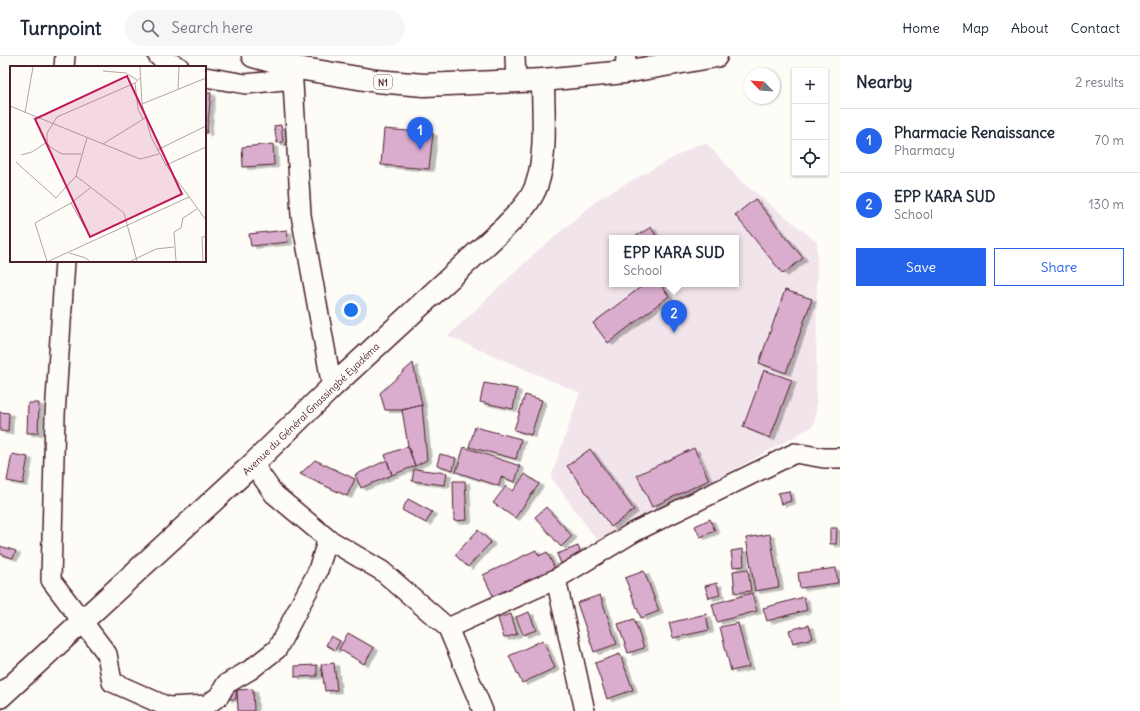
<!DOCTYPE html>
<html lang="en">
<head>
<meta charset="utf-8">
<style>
  :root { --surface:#fff; --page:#f6f6f7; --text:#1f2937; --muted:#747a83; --line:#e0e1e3; --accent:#2563eb }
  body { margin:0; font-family:Delius,sans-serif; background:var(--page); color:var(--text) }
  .controls { position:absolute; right:12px; top:12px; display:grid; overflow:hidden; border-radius:0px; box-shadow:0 1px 3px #0004 }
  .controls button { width:36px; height:36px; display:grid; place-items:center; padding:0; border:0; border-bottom:1px solid var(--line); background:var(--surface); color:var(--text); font:20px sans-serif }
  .compass { position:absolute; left:744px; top:12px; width:36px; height:36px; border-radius:50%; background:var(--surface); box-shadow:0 1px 3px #0004; rotate:295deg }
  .you { position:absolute; left:351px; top:254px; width:14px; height:14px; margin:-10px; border:3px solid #fff; border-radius:50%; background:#1a73e8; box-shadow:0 0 0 6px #1a73e833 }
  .badge { display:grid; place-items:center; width:26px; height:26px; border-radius:50%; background:var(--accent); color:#fff; font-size:13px; font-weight:700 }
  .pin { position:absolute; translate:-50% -33px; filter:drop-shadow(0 1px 2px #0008) }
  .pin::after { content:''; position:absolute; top:21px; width:14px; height:12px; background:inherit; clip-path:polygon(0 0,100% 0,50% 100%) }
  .popup { position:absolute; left:609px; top:179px; width:130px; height:52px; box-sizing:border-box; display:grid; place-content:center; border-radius:0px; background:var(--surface); filter:drop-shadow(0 1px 3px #0005); font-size:13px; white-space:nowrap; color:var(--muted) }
  .popup b { font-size:15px; color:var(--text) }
  .popup::after { content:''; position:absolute; left:50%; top:100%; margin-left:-8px; border:8px solid transparent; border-top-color:var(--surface) }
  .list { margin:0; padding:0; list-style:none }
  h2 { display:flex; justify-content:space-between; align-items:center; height:52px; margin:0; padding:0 16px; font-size:17px }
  h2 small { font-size:13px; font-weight:400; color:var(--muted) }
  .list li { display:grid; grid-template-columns:26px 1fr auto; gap:12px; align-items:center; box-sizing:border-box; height:64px; padding:0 16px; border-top:1px solid var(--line) }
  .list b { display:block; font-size:15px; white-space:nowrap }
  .list p { margin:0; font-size:13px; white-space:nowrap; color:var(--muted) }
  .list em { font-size:13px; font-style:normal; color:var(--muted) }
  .actions { display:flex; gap:8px; padding:12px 16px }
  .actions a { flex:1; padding:9px 0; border:1px solid var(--accent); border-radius:0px; text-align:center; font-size:14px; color:var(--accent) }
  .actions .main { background:var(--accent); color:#fff }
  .icon { flex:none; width:22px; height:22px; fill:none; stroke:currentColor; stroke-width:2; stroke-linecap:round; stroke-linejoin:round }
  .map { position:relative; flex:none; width:840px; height:655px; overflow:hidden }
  header { display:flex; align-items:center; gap:24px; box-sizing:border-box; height:56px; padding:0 20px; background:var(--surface); border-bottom:1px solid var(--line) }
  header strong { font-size:19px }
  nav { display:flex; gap:22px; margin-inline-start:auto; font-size:14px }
  .search { width:280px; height:36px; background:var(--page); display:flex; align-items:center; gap:10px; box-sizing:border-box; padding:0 14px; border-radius:22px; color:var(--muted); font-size:15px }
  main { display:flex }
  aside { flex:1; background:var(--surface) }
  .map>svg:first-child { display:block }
  .built { fill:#f2e4eb; fill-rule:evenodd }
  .building { fill:#daacce; stroke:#4a1f2b; filter:url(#shadow) }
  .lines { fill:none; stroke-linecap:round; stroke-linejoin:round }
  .street-casing { stroke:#4a1f2b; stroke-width:22 }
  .secondary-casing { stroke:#4a1f2b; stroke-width:25 }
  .highway-casing { stroke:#4a1f2b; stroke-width:25 }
  .street { stroke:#fdfcf7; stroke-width:19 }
  .secondary { stroke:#fdfcf7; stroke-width:22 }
  .highway { stroke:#fdfcf7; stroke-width:22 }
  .labels { text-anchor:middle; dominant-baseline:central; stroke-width:3; stroke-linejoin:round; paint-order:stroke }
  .shield { fill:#fdfcf7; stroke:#806168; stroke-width:1 }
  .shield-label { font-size:9px; font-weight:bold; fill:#4a1f2b }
  .street-label { font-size:10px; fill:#4a1f2b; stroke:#fdfcf7 }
  .inset-road { fill:none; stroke:#b5a4a5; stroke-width:1 }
  .view { fill:#c2185b; fill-opacity:0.15; stroke:#c2185b; stroke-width:2 }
  .inset-edge { fill:none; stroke:#4a1f2b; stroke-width:2 }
</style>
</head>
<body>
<header>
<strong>Turnpoint</strong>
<div class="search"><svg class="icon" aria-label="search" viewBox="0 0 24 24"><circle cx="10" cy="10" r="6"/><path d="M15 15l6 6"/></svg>Search here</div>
<nav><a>Home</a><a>Map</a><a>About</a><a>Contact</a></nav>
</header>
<main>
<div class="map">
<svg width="840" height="655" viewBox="0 0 840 655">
  <defs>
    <filter id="shadow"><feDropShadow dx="4.5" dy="2.5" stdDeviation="0" flood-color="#0004"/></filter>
  </defs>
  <rect width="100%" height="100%" fill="#fdfcf7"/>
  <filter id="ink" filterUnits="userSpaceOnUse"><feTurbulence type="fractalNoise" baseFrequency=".025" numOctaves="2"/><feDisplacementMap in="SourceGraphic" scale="8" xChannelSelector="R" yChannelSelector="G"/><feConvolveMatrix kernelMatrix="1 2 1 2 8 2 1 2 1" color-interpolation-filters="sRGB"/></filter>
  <g filter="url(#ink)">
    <path class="built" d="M706 87 742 126 817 186 816 361 813 370 608 484 596 483 551 421 580 337 448 280 532 200 600 142 695 90ZM612 182H736V228H612Z"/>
    <path class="building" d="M205 37H211L207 77H205Z
      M281 69 283 86 277 87 274 70Z
      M384 73 433 77 429 113 381 109Z
      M273 88 274 109 243 111 242 91Z
      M755 143 803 202 783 218 735 159Z
      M651 171 657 182H633Z
      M287 174 288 186 251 190 249 178Z
      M645 228H660L669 240 608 287 593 267Z
      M785 234 812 243 786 317 759 307Z
      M413 307 422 349 402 354H385L380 337Z
      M764 314 792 324 770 382 743 371Z
      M484 327 517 333 513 353 480 346Z
      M525 339 542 344 531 379 514 374Z
      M28 347H39L38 377H27Z
      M422 349 427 404 415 410 408 390 402 354Z
      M0 356 9 357 8 376 0 375Z
      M475 371 521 383 516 403 469 391Z
      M408 390 415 410 392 419 385 399Z
      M464 391 520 410 515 426 501 421 499 430 456 416Z
      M694 392 709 424 652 451 637 419Z
      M590 393 634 454 611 471 567 410Z
      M12 398 28 401 23 428 7 425Z
      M440 398 456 402 453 414 437 409Z
      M315 404 355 423 347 440 300 418Z
      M387 404 392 419 361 432 355 419Z
      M414 413 447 417 445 429 412 425Z
      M525 418 539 428 515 462 493 447 506 430 513 435Z
      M453 425H465L467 464 454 465Z
      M789 435 791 445 781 448 778 437Z
      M408 443 432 456 426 467 402 454Z
      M546 451 572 480 561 491 535 461Z
      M710 463 715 475 700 481 695 470Z
      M830 472H837L836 488H830Z
      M478 474 491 486 468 511 455 499Z
      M770 478 779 531 755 535 746 482Z
      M0 490 16 495 13 502 0 498Z
      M578 490 582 501 562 510 557 498Z
      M743 493 744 510 733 511 731 495Z
      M536 494 539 500 547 496 556 515 495 544 483 519Z
      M836 512 838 527 800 532 798 517Z
      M748 513 751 535 735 537 733 515Z
      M644 515 659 555 641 562 625 522Z
      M717 527 720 539 709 542 705 530Z
      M752 537 757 555 717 566 712 548Z
      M600 539 617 588 594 596 577 547Z
      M804 541 807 554 767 565 763 552Z
      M529 556 536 574 523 579 516 561Z
      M511 558 517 578 504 582 498 562Z
      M706 558 709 574 673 582 669 567Z
      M634 563 644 592 628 597 618 568Z
      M738 567 749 611 731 615 720 571Z
      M809 569 813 582 793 587 789 574Z
      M348 577 374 592 364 608 339 593Z
      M331 580 340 585 335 594 326 589Z
      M543 584 555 612 522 627 509 600Z
      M620 598 633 634 607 643 595 607Z
      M334 607 337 634 325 635 321 609Z
      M317 609V620L295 621V610Z
      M236 632V643H227V633Z
      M253 633 254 655H238L237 634Z"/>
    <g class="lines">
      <defs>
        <path id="street" d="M158 0 179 11
          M515 0 516 26
          M64 11 65 0
          M292 11 301 159 332 331
          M625 16 626 0
          M205 21 246 28 293 23
          M65 205 55 359 51 524 107 598 112 626 168 651 169 655
          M253 408 274 438 328 483 382 515 448 572 483 655
          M556 523 585 655
          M448 572 556 523 634 476 795 397 824 402H840
          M168 651 207 649 219 640 226 628 250 614 277 593 317 517 328 483"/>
        <path id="secondary" d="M0 641 253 408 332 331 504 172C517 159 531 146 537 128 547 98 543 56 543 24"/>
        <path id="highway" d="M253 0 292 11 376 25 424 29 543 24 625 16 716 0"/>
      </defs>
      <use href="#street" class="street-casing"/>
      <use href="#secondary" class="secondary-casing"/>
      <use href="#highway" class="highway-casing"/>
      <use href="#street" class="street"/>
      <use href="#secondary" class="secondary"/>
      <use href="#highway" class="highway"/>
    </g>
  </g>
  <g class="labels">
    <rect class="shield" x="374" y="19" width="18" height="14" rx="3"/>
    <g class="shield-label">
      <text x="383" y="26">N1</text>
    </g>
    <g class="street-label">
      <text transform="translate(311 353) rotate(-44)">Avenue du Général Gnassingbé Eyadéma</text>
    </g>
  </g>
  <g transform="translate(10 10)">
    <rect width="196" height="196" fill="#fdfcf7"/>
    <path class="inset-road" d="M130 1 132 38 141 71 156 99 196 154M93 5 116 7 127 14M130 12 125 17 128 43 133 53M168 23 169 1M132 38 196 12M0 40 130 93 149 88M15 47 23 1M37 76 40 81 52 88H71M93 78 135 52M147 84 196 60M11 89 22 86 37 76V67L47 51 125 17M6 96 46 132 66 110 77 72M156 99 196 81M66 110 114 147 127 195M61 137 75 162M59 187 76 192 79 195M37 195 25 157 61 137 80 122M39 195 179 131M121 195 146 183 164 181M166 195 164 166 171 162 173 152 187 143M193 195 192 171H196"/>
    <path class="view" d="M117 10 172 128 80 171 25 53Z"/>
    <rect width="196" height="196" class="inset-edge"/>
  </g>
</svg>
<div class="controls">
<button>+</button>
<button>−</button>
<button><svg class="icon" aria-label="locate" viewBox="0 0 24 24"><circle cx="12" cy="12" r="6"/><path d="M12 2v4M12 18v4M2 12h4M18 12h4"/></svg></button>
</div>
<svg class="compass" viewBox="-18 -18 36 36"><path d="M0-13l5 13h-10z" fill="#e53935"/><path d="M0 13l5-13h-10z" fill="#747a83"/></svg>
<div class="you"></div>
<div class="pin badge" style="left:420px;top:94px">1</div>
<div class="pin badge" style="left:674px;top:277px">2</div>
<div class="popup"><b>EPP KARA SUD</b>School</div>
</div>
<aside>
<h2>Nearby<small>2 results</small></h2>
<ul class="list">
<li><span class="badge">1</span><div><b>Pharmacie Renaissance</b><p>Pharmacy</p></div><em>70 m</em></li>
<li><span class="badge">2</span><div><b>EPP KARA SUD</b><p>School</p></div><em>130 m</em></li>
</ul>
<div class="actions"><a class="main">Save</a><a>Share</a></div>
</aside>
</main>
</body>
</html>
